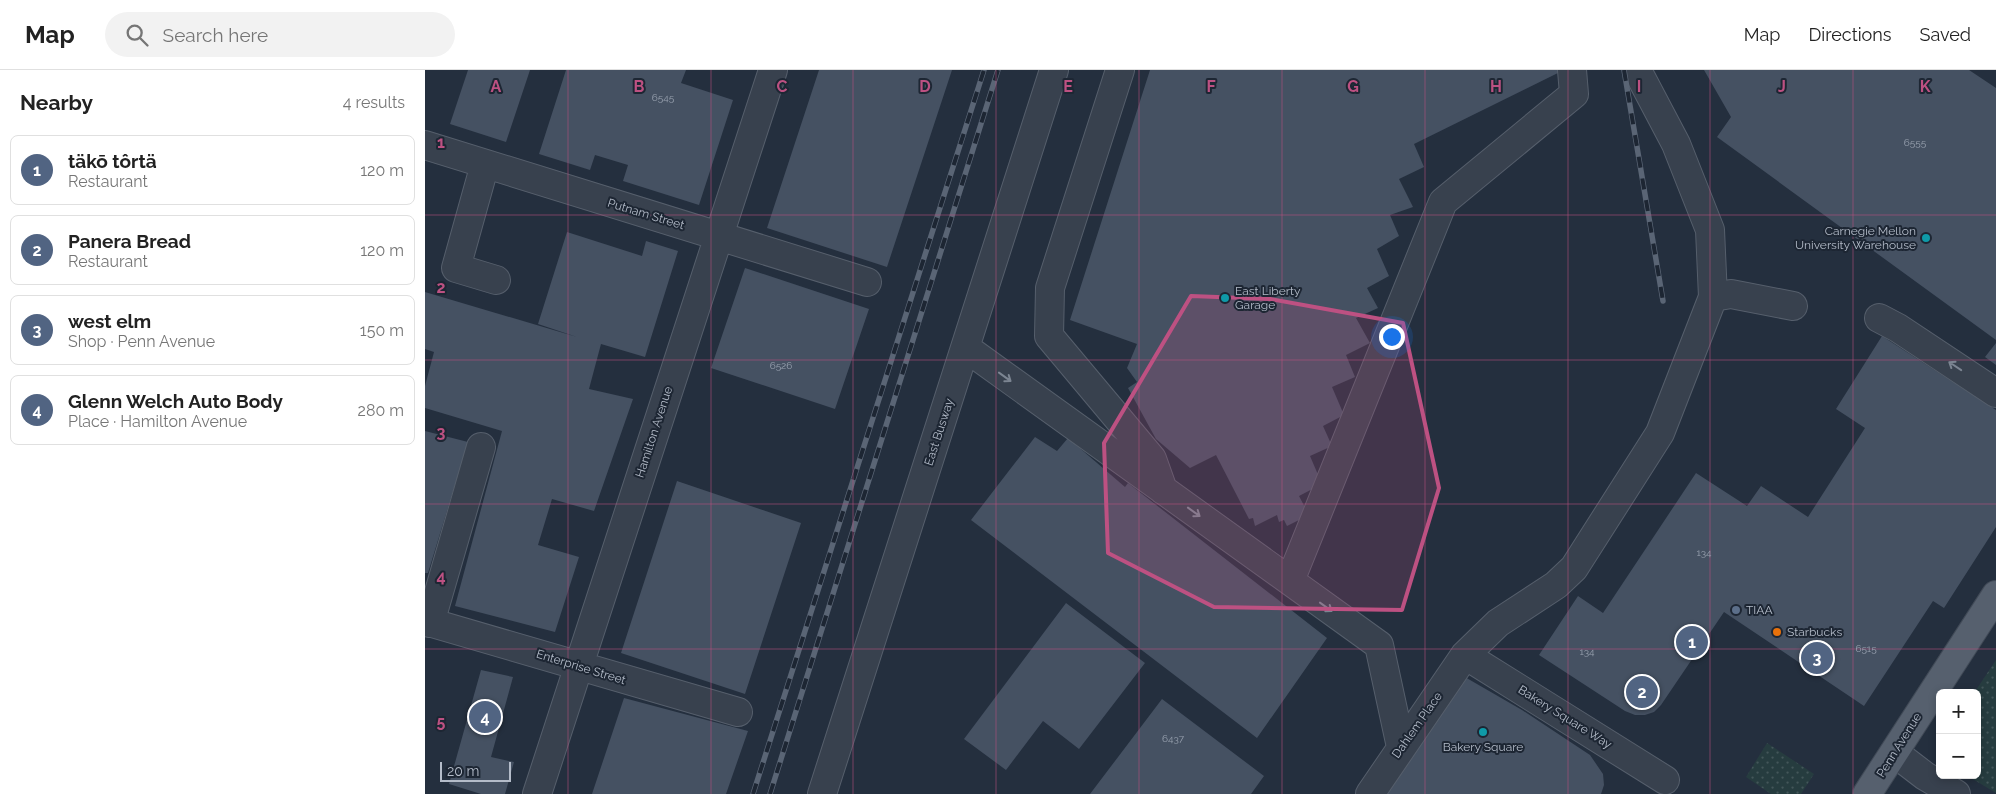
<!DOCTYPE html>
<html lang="en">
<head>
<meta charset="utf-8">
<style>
  :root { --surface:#fff; --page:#f2f2f2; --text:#222; --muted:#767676; --line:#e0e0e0; --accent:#516482 }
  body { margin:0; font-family:Raleway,sans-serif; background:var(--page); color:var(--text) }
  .controls { position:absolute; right:15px; bottom:15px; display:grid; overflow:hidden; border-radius:8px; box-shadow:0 2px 8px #0003 }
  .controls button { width:45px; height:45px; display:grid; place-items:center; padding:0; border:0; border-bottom:1px solid var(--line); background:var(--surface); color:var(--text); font:25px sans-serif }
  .scale { position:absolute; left:15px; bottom:12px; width:71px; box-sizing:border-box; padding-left:5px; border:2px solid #b4bcc9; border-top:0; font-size:14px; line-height:18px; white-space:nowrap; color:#b4bcc9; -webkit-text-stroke:4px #1d2633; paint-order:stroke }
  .you { position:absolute; left:966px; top:266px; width:18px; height:18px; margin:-12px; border:4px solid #fff; border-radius:50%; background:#1a73e8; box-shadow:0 0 0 8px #1a73e833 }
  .badge { display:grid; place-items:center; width:32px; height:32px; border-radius:50%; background:var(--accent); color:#fff; font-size:16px; font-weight:700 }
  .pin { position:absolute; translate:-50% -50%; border:2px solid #fff; box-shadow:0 1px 5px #0006 }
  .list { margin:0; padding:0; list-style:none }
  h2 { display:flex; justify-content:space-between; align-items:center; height:65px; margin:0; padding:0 20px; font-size:21px }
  h2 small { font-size:16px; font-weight:400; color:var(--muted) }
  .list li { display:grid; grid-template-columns:32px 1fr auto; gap:15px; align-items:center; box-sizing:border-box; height:70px; margin:0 10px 10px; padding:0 10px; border:1px solid var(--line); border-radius:8px }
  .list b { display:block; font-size:19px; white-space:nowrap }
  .list p { margin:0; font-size:16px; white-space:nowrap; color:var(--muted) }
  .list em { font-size:16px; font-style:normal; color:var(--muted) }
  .icon { flex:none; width:28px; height:28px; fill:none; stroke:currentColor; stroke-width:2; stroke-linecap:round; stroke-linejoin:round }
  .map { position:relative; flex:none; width:1571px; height:724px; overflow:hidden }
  header { display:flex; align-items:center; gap:30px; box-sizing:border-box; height:70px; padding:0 25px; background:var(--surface); border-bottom:1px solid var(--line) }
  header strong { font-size:24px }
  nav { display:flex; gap:28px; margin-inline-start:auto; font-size:18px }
  .search { width:350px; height:45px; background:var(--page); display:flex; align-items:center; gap:12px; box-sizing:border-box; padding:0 18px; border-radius:28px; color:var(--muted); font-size:19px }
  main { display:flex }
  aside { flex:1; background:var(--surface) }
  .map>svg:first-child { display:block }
  .grass { fill:url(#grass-dots) }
  .building { fill:#455162 }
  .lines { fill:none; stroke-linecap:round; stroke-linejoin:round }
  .minor-casing { stroke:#565f6c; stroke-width:30 }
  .major-casing { stroke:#414a57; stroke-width:30 }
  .minor { stroke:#38414e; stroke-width:28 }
  .major { stroke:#56606e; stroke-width:28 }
  .rail-casing { stroke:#5a6575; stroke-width:5.5 }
  .rail { stroke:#1d2633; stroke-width:4; stroke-dasharray:11; stroke-linecap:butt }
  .oneway { stroke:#7c8592 }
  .marked { fill:#bd5182; fill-opacity:0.2; stroke:#bd5182; stroke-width:4; stroke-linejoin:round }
  .grid { fill:none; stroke:#bd5182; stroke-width:1; stroke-opacity:0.55 }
  .culture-dot { fill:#0f9aa8; stroke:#1d2633; stroke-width:2 }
  .service-dot { fill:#5c6f8a; stroke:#1d2633; stroke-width:2 }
  .food-dot { fill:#e8710a; stroke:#1d2633; stroke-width:2 }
  .labels { text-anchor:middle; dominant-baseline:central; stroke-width:4; stroke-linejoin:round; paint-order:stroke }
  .number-label { font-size:10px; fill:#98a1af }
  .street-label { font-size:12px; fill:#b4bcc9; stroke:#1d2633 }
  .poi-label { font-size:12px; fill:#b4bcc9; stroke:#1d2633; text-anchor:start }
  .grid-label { font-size:16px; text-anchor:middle; font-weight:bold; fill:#bd5182; stroke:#1d2633; stroke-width:4; stroke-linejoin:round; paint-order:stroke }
</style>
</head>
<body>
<header>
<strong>Map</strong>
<div class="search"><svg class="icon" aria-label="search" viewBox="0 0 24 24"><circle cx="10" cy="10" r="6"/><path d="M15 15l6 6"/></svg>Search here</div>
<nav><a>Map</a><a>Directions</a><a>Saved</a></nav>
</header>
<main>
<aside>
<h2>Nearby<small>4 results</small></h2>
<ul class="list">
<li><span class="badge">1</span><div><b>täkō tôrtä</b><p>Restaurant</p></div><em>120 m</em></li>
<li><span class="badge">2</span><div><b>Panera Bread</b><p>Restaurant</p></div><em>120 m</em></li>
<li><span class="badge">3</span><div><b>west elm</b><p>Shop · Penn Avenue</p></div><em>150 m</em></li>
<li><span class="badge">4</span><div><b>Glenn Welch Auto Body</b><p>Place · Hamilton Avenue</p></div><em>280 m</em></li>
</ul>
</aside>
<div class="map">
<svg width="1571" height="724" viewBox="0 0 1571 724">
  <defs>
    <pattern id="grass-dots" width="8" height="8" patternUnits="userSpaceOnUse" patternTransform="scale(1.25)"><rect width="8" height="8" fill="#263c3f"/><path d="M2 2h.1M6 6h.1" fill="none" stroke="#435659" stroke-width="1.8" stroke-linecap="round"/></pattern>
  </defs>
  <rect width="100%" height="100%" fill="#242f3e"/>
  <path class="grass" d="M1571 590V723L1541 705H1552V623H1549Z
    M1342 673 1389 704 1376 724H1346L1321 707Z"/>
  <path class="building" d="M43 0H105L81 72 25 54Z
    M141 0H261L256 13 308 30 274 135 198 111 203 95 170 85 165 100 114 84Z
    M394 0H527L462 197 342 158Z
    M725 0H1139L989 74 999 97 974 109 988 137 965 145 974 166 952 179 964 206 942 218 953 238 931 248 945 273 921 285 930 307 907 317 919 345 898 356 907 376 885 386 897 414 874 426 884 445 862 456 859 450 854 452 852 445 830 456 828 448 824 449 791 385 765 398 731 369 703 318 712 312 702 298 712 274 645 250Z
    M1279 0H1544L1571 18V270L1292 67 1306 47Z
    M142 162 217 186 221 171 253 181 220 287 176 274 164 319 208 329 169 441 127 429 113 475 154 487 130 562 30 536 77 361 0 338V316L9 282 0 279V222L152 267 113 254Z
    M320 198 444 239 410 339 286 298Z
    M1457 266 1571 340V457L1519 538 1508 531 1439 636 1299 542 1236 635 1229 642 1220 645H1210L1200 641 1114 585 1153 526 1178 543 1271 403 1322 436 1336 416 1383 447 1440 358 1411 339Z
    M1571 273V295L1560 287Z
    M0 361 43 372 3 503H0Z
    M610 367 632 381 643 368 700 417 703 413 902 568 832 668 546 450Z
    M252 411 376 453 320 624 196 583Z
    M641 533 720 593 654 679 618 651 581 700 539 669Z
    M1026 599 1097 640 1165 685 1178 704 1179 715 1176 724H945Z
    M56 600 88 607 66 687 89 692 80 724H56L24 714Z
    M199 628 323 661 301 724H167Z
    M737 629 839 706 826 724H665Z"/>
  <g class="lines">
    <defs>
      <path id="minor" d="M695 0 625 218 624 266 727 389 738 420
        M0 75 442 212
        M60 94 31 198 71 210
        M1288 227 1306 224 1368 236
        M1454 248 1473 258 1571 323
        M541 278 954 575 976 677
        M865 511 1018 132 1149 24 1147 0
        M0 551 313 642
        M5 553 56 377
        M1040 585 1240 710
        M1470 683 1500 706 1531 724
        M112 724 348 0
        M397 724 629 0
        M945 724 1040 585 1073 553 1131 515 1149 498 1235 363 1288 227 1285 160 1251 74 1212 0"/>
      <path id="major" d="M1442 724 1571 525"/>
    </defs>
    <use href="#minor" class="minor-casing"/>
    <use href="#major" class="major-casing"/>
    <use href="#minor" class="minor"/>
    <use href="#major" class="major"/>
    <defs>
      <path id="rail" d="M1199 0 1238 231
        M328 724 559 0
        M345 724 573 0"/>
    </defs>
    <use href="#rail" class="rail-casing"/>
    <use href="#rail" class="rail"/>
  </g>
  <defs><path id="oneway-shaft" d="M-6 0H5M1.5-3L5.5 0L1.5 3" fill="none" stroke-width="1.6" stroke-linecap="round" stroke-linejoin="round" transform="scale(1.25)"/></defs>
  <g class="oneway">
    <use href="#oneway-shaft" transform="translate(1530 296) rotate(-146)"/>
    <use href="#oneway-shaft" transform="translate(580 307) rotate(36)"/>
    <use href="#oneway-shaft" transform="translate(769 442) rotate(36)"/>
    <use href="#oneway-shaft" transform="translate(901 537) rotate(36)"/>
  </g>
  <path class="marked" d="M766 226 845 229 978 253 1014 418 977 540 789 537 683 483 679 373Z"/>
  <path class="grid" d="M143 0V724M286 0V724M428 0V724M571 0V724M714 0V724M857 0V724M1000 0V724M1143 0V724M1285 0V724M1428 0V724M0 145H1571M0 290H1571M0 434H1571M0 579H1571"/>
  <g class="culture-dot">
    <circle cx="1501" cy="168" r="5"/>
    <circle cx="800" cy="228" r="5"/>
    <circle cx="1058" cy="662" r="5"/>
  </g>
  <circle class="service-dot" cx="1311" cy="540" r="5"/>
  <circle class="food-dot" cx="1352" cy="562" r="5"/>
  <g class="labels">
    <g class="number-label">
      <text x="238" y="27">6545</text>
      <text x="1490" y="72">6555</text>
      <text x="356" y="295">6526</text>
      <text x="1279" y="482">134</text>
      <text x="1441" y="578">6515</text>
      <text x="1162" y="581">134</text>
      <text x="748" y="668">6437</text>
    </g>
    <g class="street-label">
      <text transform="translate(221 144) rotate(17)">Putnam Street</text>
      <text transform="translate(229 362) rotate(-72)">Hamilton Avenue</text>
      <text transform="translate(514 362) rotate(-72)">East Busway</text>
      <text transform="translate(156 597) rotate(17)">Enterprise Street</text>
      <text transform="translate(1140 647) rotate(32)">Bakery Square Way</text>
      <text transform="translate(992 655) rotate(-55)">Dahlem Place</text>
      <text transform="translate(1474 675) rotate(-58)">Penn Avenue</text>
    </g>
    <g class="poi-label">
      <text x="1491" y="161" text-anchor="end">Carnegie Mellon<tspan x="1491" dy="14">University Warehouse</tspan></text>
      <text x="810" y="221">East Liberty<tspan x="810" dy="14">Garage</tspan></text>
      <text x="1321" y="540">TIAA</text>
      <text x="1362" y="562">Starbucks</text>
      <text x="1058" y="677" text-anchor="middle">Bakery Square</text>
    </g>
  </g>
  <g class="grid-label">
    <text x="71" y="22">A</text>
    <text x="214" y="22">B</text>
    <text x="357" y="22">C</text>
    <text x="500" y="22">D</text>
    <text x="643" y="22">E</text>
    <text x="786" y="22">F</text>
    <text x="928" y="22">G</text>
    <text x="1071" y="22">H</text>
    <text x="1214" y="22">I</text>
    <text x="1357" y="22">J</text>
    <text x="1500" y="22">K</text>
    <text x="16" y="78">1</text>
    <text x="16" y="223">2</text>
    <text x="16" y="368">3</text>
    <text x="16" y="512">4</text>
    <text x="16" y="657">5</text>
  </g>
</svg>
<div class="controls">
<button>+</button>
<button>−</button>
</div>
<div class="scale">20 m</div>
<div class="you"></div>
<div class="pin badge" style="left:1267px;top:572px">1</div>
<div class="pin badge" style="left:1217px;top:622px">2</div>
<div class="pin badge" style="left:1392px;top:588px">3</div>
<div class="pin badge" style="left:60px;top:647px">4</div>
</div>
</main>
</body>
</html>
